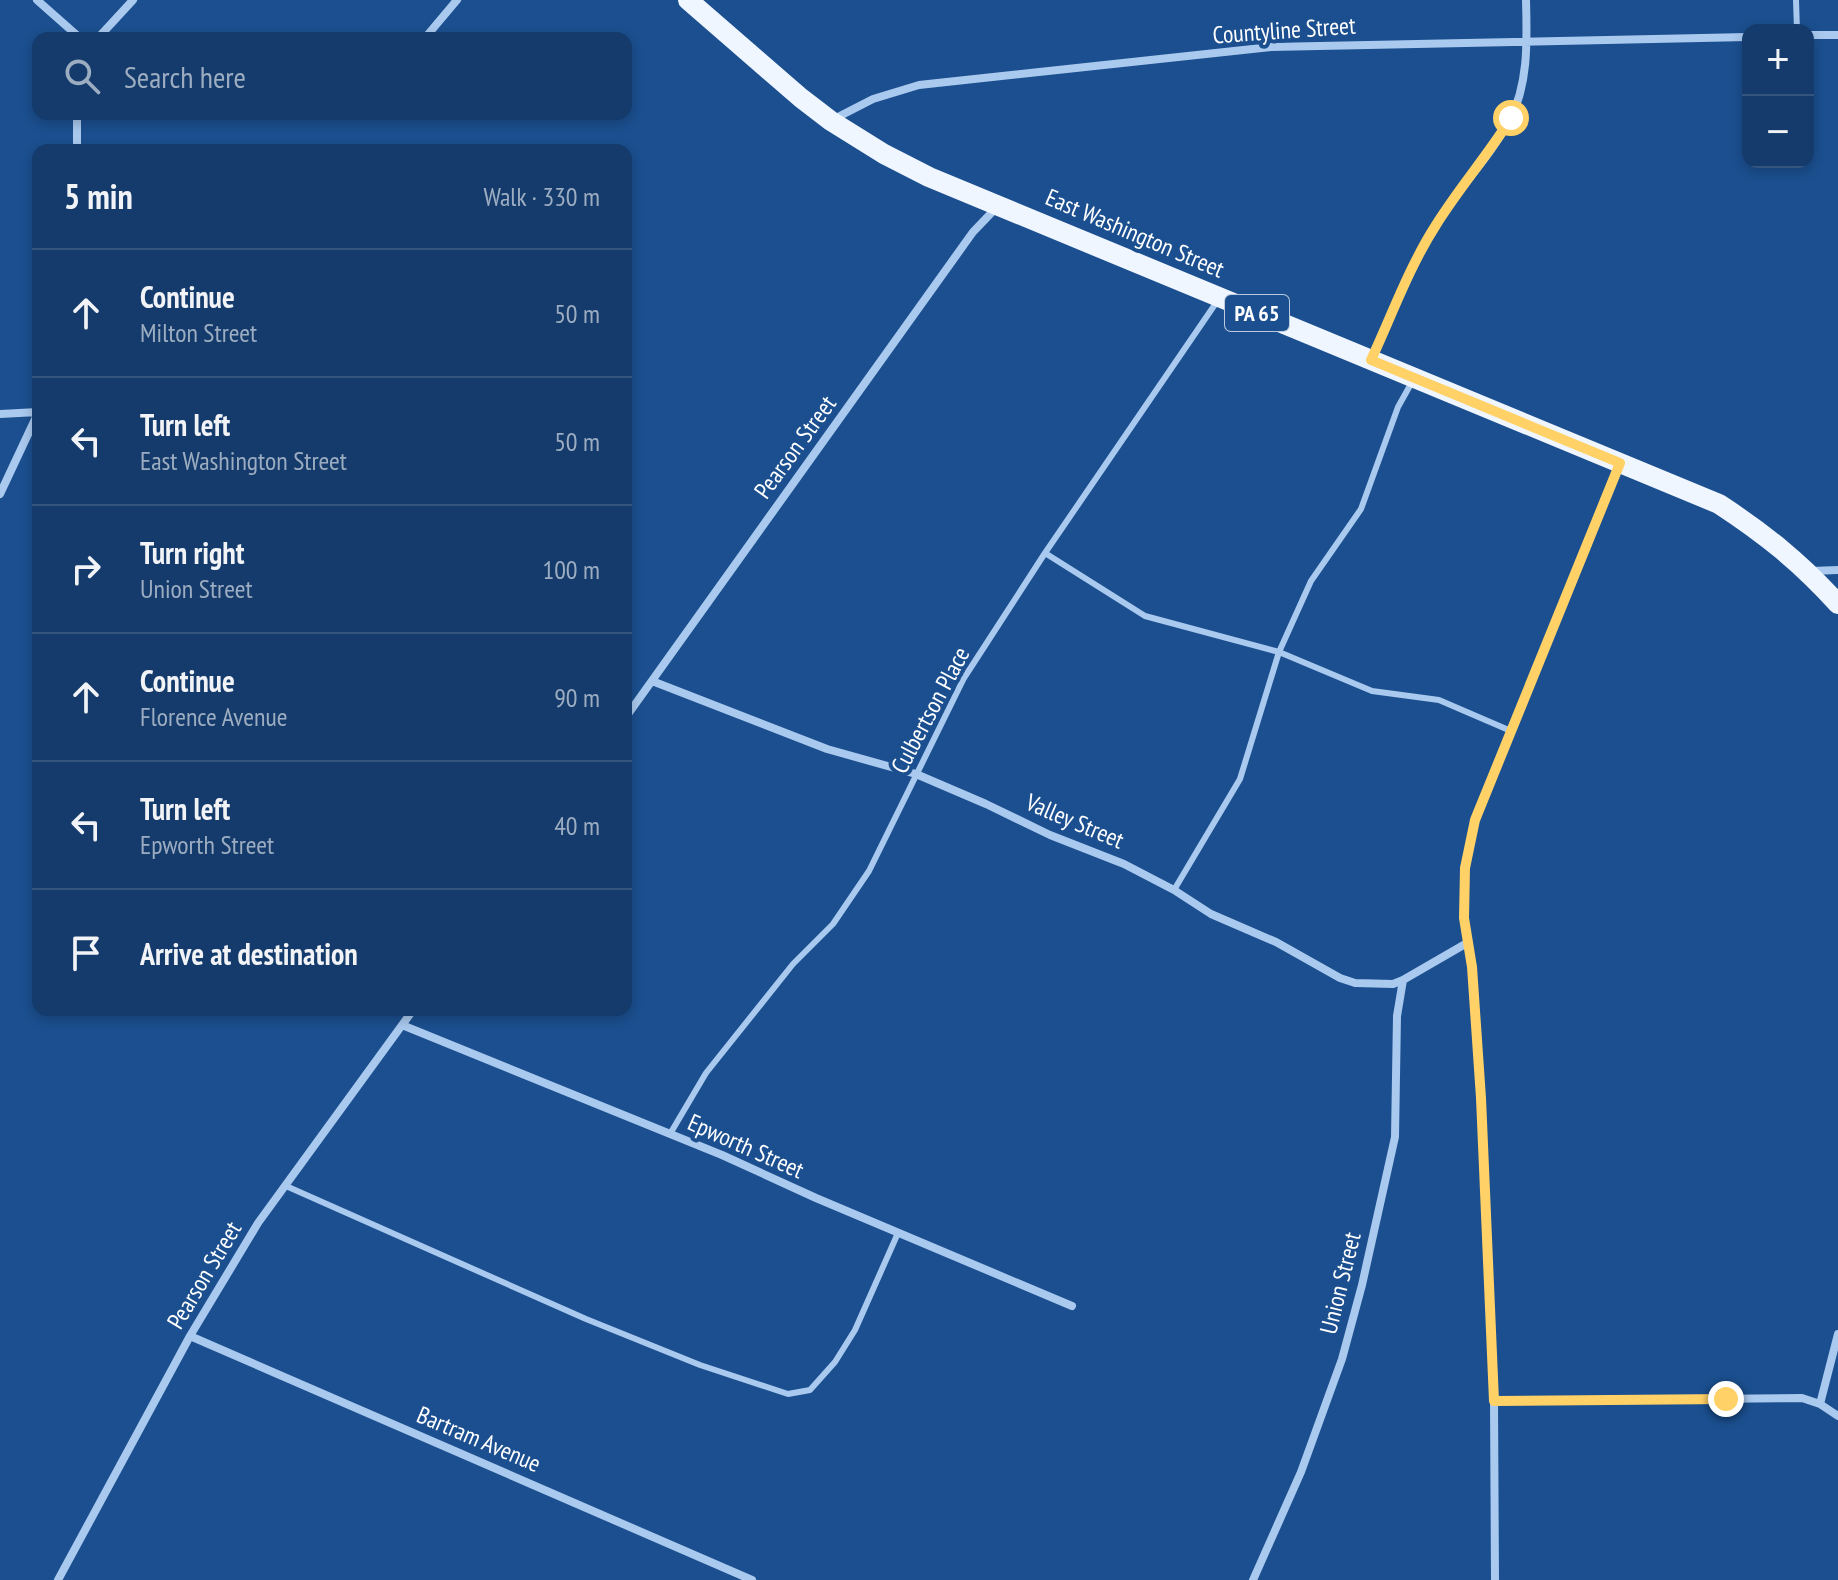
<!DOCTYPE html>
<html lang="en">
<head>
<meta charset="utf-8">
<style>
  :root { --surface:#143b6b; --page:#214673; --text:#f1f3f6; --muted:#9dadc1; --line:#33557e }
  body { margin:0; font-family:"PT Sans Narrow",sans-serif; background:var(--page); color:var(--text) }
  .controls { position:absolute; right:24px; top:24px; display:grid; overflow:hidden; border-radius:16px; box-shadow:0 4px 12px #0003 }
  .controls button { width:72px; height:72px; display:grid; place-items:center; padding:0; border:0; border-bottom:2px solid var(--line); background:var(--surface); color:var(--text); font:40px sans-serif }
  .stop { position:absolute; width:24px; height:24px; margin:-18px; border:6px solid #ffd166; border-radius:50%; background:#fff }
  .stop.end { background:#ffd166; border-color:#fff; box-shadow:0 2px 8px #0008 }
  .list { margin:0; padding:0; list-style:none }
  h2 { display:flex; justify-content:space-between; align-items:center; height:104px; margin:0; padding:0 32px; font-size:34px }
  h2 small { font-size:26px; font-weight:400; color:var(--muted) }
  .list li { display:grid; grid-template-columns:52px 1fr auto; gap:24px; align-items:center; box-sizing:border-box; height:128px; padding:0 32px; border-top:2px solid var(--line) }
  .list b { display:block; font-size:30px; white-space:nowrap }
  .list p { margin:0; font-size:26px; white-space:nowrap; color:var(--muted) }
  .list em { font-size:26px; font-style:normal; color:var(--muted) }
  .icon { flex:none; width:44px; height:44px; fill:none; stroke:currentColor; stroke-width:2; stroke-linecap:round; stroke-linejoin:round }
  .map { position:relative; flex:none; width:1838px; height:1580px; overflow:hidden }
  .search { position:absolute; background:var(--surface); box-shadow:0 4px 12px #0003; left:32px; top:32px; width:600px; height:88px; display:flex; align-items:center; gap:20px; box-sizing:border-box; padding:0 28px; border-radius:16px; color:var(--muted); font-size:30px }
  .panel { position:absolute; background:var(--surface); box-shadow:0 4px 12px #0003; left:32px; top:144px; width:600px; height:872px; border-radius:16px }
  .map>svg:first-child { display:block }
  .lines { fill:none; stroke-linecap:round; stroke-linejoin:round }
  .lane { stroke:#a9c9ee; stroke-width:6 }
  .street { stroke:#a9c9ee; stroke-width:8 }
  .primary { stroke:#f0f6ff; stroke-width:20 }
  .route { stroke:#ffd166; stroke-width:10 }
  .labels { text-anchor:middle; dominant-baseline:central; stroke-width:8; stroke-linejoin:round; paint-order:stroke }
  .shield { fill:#1b4f8f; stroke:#bbcadd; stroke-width:2 }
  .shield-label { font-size:22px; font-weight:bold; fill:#fff }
  .street-label { font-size:24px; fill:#fff; stroke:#1b4f8f }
</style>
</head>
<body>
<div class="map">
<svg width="1838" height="1580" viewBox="0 0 1838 1580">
  <rect width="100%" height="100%" fill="#1b4f8f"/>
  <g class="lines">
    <path class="lane" d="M1796 0 1797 30
      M1045 553 1145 616 1279 652 1372 691 1439 700 1511 731
      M1174 890 1240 779 1279 652 1311 581 1361 509 1398 407 1412 382
      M670 1134 706 1073 793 964 833 924 869 871 964 678 1045 553 1218 300
      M286 1186 586 1319 700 1365 788 1394 810 1390 835 1362 855 1330 898 1233"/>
    <path class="street" d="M37 0 80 38
      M1808 35H1838
      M98 38 133 0
      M425 38 457 0
      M77 114V150
      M834 119 873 99 919 85 1271 47 1748 37
      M1371 359C1392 315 1410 268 1435 226 1457 189 1489 159 1509 121 1529 85 1527 39 1526 0
      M0 414 38 412
      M0 494 38 413
      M1811 571 1838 570
      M652 681 827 749 916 774 986 804 1050 835 1124 864 1174 890 1211 914 1276 942 1340 978 1355 983 1393 984 1403 980 1467 943
      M626 717 973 232 997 207
      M402 1025 722 1155 816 1198 1072 1306
      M190 1336 752 1580
      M1494 1401 1802 1398 1820 1404 1838 1416
      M1820 1404 1838 1334
      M58 1580 190 1336 258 1223 413 1010
      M1253 1580 1301 1472 1342 1359 1362 1285 1395 1137 1397 1016 1403 980
      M1495 1580 1494 1401 1481 1098 1472 967 1464 918 1465 868 1475 820 1620 464"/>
    <path class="primary" d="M688 0 801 98 831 121 884 154 929 177 1719 504C1765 534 1801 563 1838 604"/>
  </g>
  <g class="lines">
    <path class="route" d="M1511 118C1488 155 1459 188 1436 225 1409 267 1392 315 1371 360L1620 463 1475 820 1465 868 1464 918 1472 967 1481 1098 1494 1401 1726 1399"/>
  </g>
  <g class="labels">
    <rect class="shield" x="1225" y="295" width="64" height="36" rx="6"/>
    <g class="shield-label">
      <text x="1257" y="313">PA 65</text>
    </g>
    <g class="street-label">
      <text transform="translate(1284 30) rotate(-4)">Countyline Street</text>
      <text transform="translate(1135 233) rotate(23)">East Washington Street</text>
      <text transform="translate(795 447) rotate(-54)">Pearson Street</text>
      <text transform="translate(930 710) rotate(-62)">Culbertson Place</text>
      <text transform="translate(1075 821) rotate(23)">Valley Street</text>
      <text transform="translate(746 1146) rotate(24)">Epworth Street</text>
      <text transform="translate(204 1275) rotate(-59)">Pearson Street</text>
      <text transform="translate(1340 1283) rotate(-76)">Union Street</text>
      <text transform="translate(479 1439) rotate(23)">Bartram Avenue</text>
    </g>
  </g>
</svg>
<div class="controls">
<button>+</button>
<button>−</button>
</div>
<div class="stop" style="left:1511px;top:118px"></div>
<div class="stop end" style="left:1726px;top:1399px"></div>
<div class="search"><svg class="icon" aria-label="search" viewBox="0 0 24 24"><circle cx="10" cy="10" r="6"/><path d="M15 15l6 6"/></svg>Search here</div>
<section class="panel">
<h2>5 min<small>Walk · 330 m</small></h2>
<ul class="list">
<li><svg class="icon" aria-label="ahead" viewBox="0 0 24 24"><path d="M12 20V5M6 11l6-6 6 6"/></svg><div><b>Continue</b><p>Milton Street</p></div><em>50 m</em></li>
<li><svg class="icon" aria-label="left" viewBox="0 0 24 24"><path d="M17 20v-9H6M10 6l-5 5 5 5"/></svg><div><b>Turn left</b><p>East Washington Street</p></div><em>50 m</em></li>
<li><svg class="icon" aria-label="right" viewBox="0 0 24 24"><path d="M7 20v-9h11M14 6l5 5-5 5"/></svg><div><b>Turn right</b><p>Union Street</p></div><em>100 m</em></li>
<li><svg class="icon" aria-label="ahead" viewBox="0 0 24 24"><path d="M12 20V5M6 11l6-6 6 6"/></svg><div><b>Continue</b><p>Florence Avenue</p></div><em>90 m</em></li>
<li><svg class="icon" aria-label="left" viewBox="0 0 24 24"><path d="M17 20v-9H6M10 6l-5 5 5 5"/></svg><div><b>Turn left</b><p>Epworth Street</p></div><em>40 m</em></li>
<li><svg class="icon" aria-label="arrive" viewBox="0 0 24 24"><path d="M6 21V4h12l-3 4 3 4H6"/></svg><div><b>Arrive at destination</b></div></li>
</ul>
</section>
</div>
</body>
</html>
